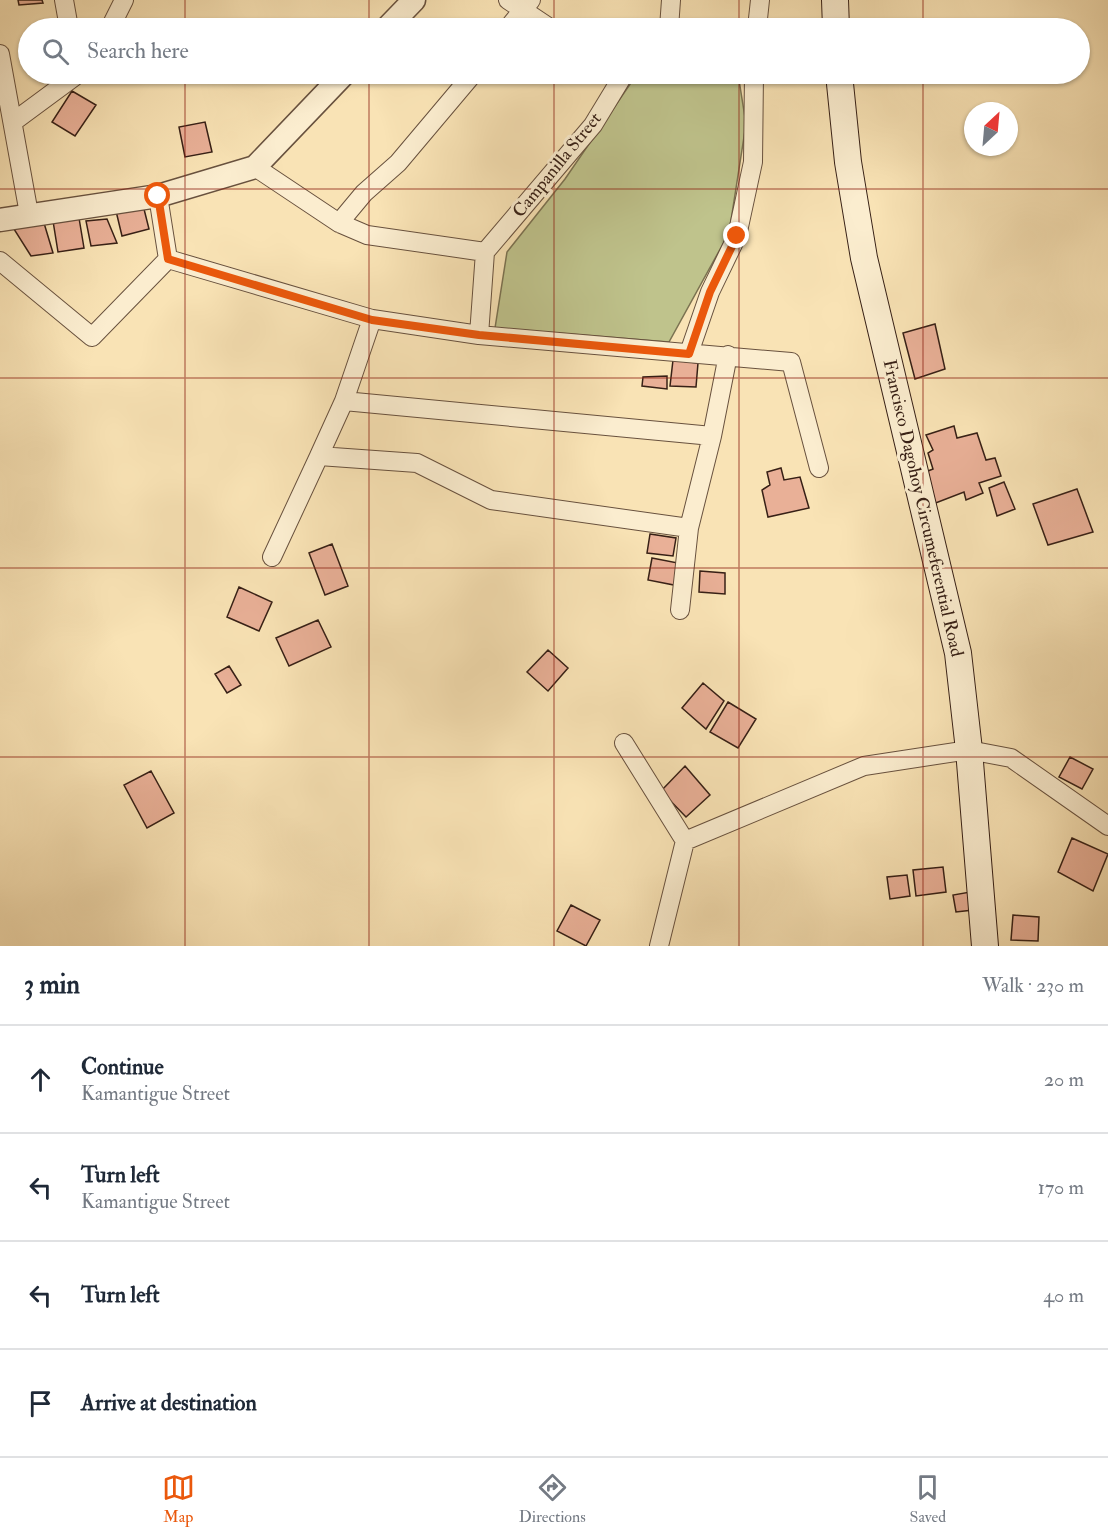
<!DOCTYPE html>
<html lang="en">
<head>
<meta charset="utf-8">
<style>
  :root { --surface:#fff; --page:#f6f6f7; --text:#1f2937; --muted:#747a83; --line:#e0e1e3; --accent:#ea580c }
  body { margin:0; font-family:"IM FELL Double Pica",serif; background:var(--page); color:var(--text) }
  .compass { position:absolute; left:964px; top:102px; width:54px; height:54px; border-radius:50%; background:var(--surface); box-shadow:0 2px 4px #0004; rotate:26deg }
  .stop { position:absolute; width:18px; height:18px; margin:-14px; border:4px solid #ea580c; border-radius:50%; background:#fff }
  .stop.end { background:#ea580c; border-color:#fff; box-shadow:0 2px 6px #0008 }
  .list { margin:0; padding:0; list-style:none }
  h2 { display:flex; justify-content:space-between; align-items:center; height:78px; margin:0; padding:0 24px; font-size:26px }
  h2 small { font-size:20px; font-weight:400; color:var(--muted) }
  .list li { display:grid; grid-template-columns:39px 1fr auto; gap:18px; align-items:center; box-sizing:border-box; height:108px; padding:0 24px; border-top:2px solid var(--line) }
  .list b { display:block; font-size:22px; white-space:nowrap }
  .list p { margin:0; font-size:20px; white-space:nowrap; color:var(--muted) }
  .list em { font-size:20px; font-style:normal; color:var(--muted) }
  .icon { flex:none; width:33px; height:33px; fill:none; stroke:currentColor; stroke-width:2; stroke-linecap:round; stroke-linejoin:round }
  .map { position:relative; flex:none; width:1108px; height:946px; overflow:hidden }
  .search { position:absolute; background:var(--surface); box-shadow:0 2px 4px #0004; left:18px; right:18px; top:18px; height:66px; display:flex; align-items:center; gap:15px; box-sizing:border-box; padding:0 21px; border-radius:33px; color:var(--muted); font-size:22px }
  .sheet { height:510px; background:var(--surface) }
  nav { display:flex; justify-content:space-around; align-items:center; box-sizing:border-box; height:84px; border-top:2px solid var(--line); background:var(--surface); font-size:16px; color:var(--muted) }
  nav a { display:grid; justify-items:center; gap:3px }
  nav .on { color:var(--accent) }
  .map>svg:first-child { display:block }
  .green { fill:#bfc38c; stroke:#7b7251; stroke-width:1.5 }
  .building { fill:#e9b097; stroke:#372016; stroke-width:1.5 }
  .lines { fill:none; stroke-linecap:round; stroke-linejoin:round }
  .minor-casing { stroke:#68513e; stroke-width:20 }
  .tertiary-casing { stroke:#68513e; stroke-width:25 }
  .secondary-casing { stroke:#372016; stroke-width:28 }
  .minor { stroke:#fbedcf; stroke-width:18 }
  .tertiary { stroke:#fbedcf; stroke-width:22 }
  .secondary { stroke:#fbedcf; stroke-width:26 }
  .route { stroke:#ea580c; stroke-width:8 }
  .grid { fill:none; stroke:#8f2418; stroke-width:1.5; stroke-opacity:0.55 }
  .labels { text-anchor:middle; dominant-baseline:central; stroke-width:6; stroke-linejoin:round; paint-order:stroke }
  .street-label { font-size:18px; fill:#372016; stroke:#fbedcf }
</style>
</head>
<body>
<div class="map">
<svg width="1108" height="946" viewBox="0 0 1108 946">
  <rect width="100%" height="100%" fill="#f9e3b5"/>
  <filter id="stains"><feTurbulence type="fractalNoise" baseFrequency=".00333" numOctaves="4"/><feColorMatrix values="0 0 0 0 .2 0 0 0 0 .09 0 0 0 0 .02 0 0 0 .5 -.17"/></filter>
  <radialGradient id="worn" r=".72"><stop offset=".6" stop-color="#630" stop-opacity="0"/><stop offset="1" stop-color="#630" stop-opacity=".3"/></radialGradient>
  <path class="green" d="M637 74 739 80 746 124 729 233 669 342 495 328 507 252 565 179Z"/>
  <path class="building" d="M18 0H42L43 3 19 5Z
    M72 91 96 105 75 136 52 122Z
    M205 122 212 152 185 157 179 127Z
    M143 205 149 229 122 236 116 211Z
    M79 218 84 248 58 252 53 221Z
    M107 219 117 243 91 246 86 221Z
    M44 223 53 253 31 256 12 226Z
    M935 324 945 369 915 379 903 333Z
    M673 360 698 363 696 387 670 386Z
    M667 376V389L642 386 643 377Z
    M954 426 957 438 977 433 986 460 995 458 1001 476 979 483 983 493 966 500 964 492 933 504 923 473 933 469 928 453 933 450 926 435Z
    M781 468 784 480 800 477 809 508 768 517 762 490 770 485 767 472Z
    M1004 482 1015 509 997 516 989 488Z
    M1077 489 1093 532 1048 545 1033 504Z
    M650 534 676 538 673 556 647 553Z
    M332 544 348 586 325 595 309 553Z
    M652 558 678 563 674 585 648 580Z
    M700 571 725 573V594L699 592Z
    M239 587 272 602 259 631 227 617Z
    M318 620 331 647 289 666 276 638Z
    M548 650 568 668 548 691 527 672Z
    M229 666 241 685 227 693 215 674Z
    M703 683 724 701 706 729 682 708Z
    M728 702 756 719 738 748 710 732Z
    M1070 757 1093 769 1082 789 1059 777Z
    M685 766 710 795 686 817 661 791Z
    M151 771 174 813 147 828 124 785Z
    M1072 838 1108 854 1093 891 1058 872Z
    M943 867 946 892 916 896 913 870Z
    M907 875 910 896 890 899 887 877Z
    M970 892 973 910 956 912 953 895Z
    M571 905 600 920 586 946 557 931Z
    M1013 915 1039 917 1038 941 1011 940Z"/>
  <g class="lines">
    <defs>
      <path id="minor" d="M64 0 69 28
        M508 0 550 28
        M110 28 124 0
        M508 28 531 0
        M669 28 671 0
        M757 28 760 0
        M0 54 29 214
        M13 122 78 74
        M255 167 339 223 367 235 485 252
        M158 196 168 259
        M339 223 364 193 398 163 473 74
        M485 252 593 125 624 74
        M168 259 372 319 479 335 791 362 819 468
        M0 261 92 337 168 259
        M372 319 344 401 319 456 417 463 491 500 689 528
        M479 335 485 252
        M689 353 710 292 737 236 753 162 754 74
        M344 401 712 436
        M272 557 319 456
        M680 610 689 528 712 436 728 355
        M624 743 685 841 864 766 969 750 1011 758 1108 826
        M659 946 685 841"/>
      <path id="tertiary" d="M387 28 414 0
        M0 220 158 196 255 167 344 74"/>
      <path id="secondary" d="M835 0 836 28
        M839 74 848 162 864 258 958 653 969 750 985 946"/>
    </defs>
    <use href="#minor" class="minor-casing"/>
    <use href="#tertiary" class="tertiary-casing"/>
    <use href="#secondary" class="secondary-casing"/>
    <use href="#minor" class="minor"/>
    <use href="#tertiary" class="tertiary"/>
    <use href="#secondary" class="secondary"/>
  </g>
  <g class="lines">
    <path class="route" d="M158 196 168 259 372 320 479 335 689 354 710 292 737 236"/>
  </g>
  <path class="grid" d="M185 0V28M369 0V28M554 0V28M739 0V28M923 0V28M185 74V946M369 74V946M554 74V946M739 74V946M923 74V946M0 189H1108M0 378H1108M0 568H1108M0 757H1108"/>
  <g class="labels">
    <g class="street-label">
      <text transform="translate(557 165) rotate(-51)">Campanilla Street</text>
      <text transform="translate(923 508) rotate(77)">Francisco Dagohoy Circumeferential Road</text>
    </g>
  </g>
  <rect width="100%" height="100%" filter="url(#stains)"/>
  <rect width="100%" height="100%" fill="url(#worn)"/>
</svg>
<svg class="compass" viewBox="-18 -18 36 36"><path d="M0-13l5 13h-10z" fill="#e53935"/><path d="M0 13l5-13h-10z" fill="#747a83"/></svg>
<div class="stop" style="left:158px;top:196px"></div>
<div class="stop end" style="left:737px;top:236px"></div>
<div class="search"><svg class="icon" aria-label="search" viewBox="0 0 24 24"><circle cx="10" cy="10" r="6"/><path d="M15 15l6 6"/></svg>Search here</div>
</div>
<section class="sheet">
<h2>3 min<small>Walk · 230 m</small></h2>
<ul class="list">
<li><svg class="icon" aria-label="ahead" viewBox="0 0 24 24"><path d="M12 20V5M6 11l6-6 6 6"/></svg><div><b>Continue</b><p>Kamantigue Street</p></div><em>20 m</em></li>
<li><svg class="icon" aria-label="left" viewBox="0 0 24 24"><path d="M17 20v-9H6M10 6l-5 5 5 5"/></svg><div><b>Turn left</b><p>Kamantigue Street</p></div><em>170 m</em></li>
<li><svg class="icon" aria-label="left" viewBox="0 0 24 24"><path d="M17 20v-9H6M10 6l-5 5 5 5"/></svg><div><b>Turn left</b></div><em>40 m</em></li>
<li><svg class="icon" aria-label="arrive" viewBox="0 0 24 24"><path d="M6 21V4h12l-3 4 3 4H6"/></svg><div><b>Arrive at destination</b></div></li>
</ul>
</section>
<nav>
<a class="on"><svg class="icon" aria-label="map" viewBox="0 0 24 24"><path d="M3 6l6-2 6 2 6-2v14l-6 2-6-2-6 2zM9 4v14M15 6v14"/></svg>Map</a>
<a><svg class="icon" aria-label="directions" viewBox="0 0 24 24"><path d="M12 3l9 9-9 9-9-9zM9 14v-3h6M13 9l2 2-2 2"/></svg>Directions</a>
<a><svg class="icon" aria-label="saved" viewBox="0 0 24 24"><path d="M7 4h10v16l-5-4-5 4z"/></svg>Saved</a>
</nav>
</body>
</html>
